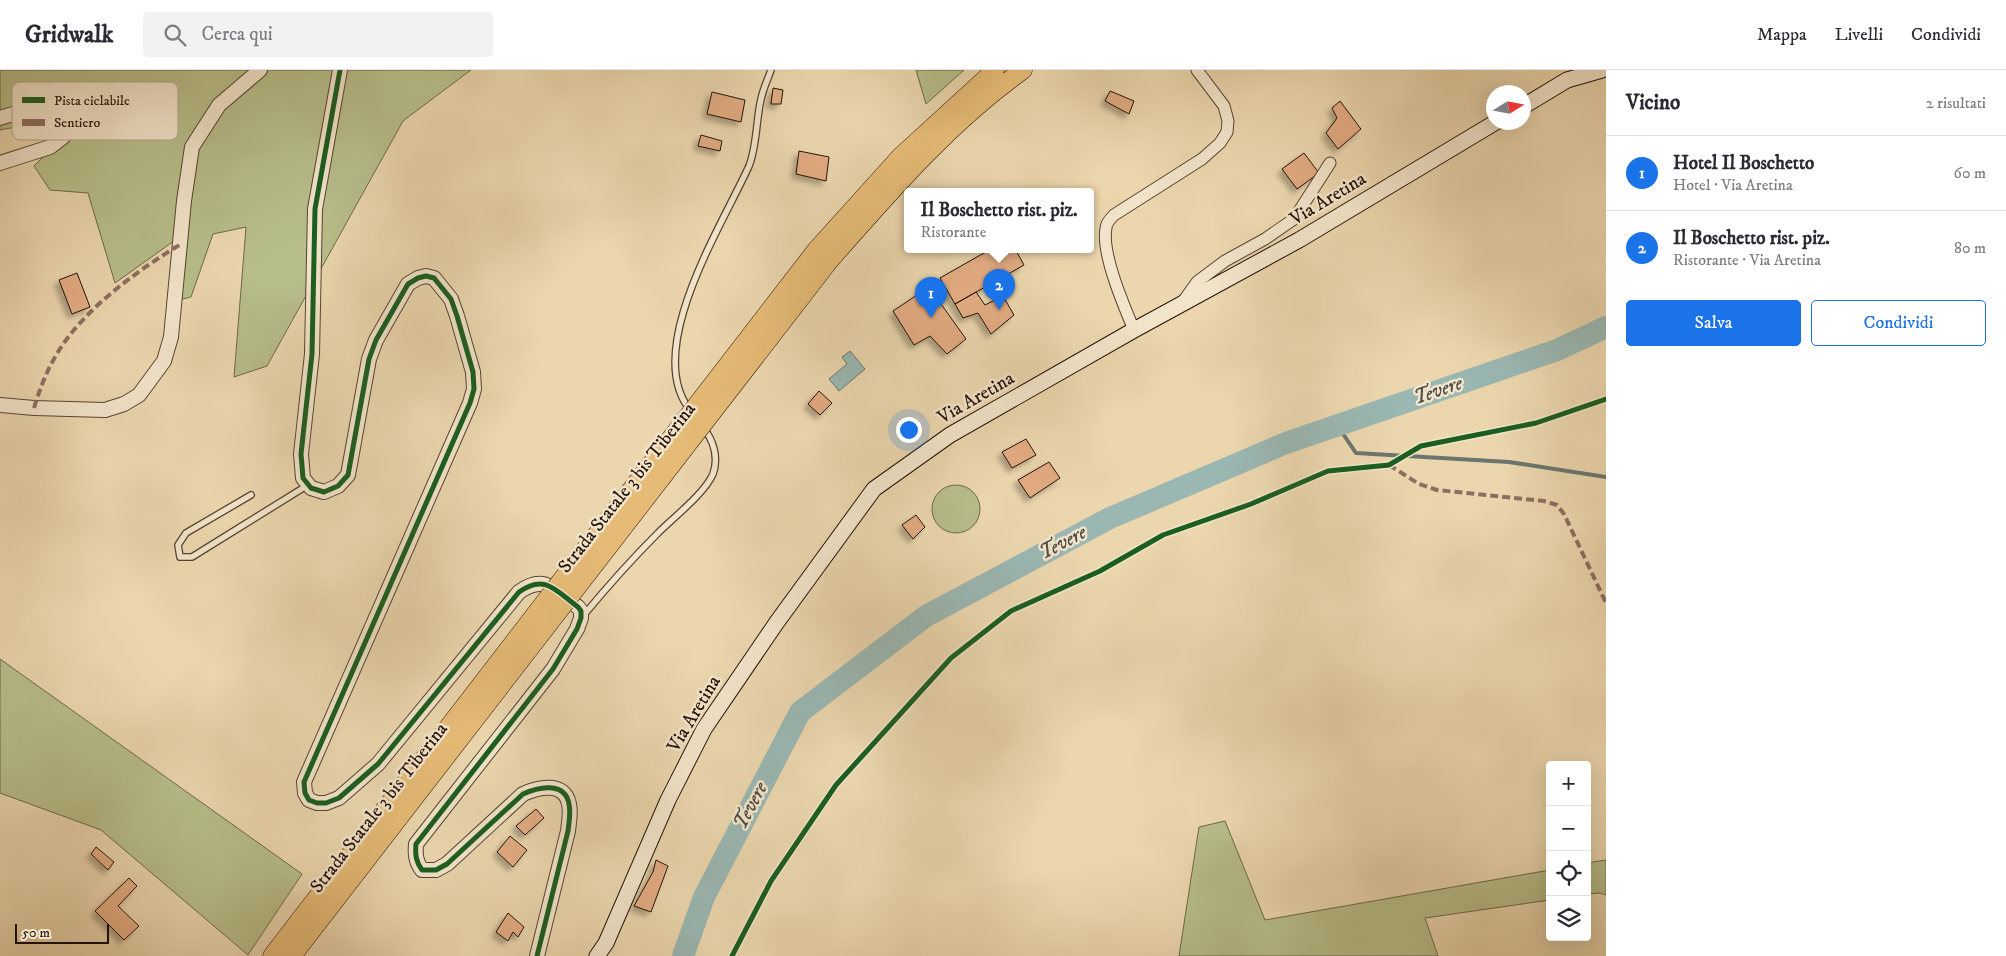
<!DOCTYPE html>
<html lang="it">
<head>
<meta charset="utf-8">
<style>
  :root { --surface:#fff; --page:#f2f2f3; --text:#2b2b33; --muted:#7c7c81; --line:#e1e1e2; --accent:#1a73e8 }
  body { margin:0; font-family:"IM FELL DW Pica",serif; background:var(--page); color:var(--text) }
  .controls { position:absolute; right:15px; bottom:15px; display:grid; overflow:hidden; border-radius:5px; box-shadow:0 5px 20px #0002 }
  .controls button { width:45px; height:45px; display:grid; place-items:center; padding:0; border:0; border-bottom:1px solid var(--line); background:var(--surface); color:var(--text); font:25px sans-serif }
  .compass { position:absolute; left:1486px; top:15px; width:45px; height:45px; border-radius:50%; background:var(--surface); box-shadow:0 5px 20px #0002; rotate:79deg }
  .scale { position:absolute; left:15px; bottom:12px; width:94px; box-sizing:border-box; padding-left:5px; border:2px solid #241309; border-top:0; font-size:14px; line-height:18px; white-space:nowrap; color:#241309; -webkit-text-stroke:4px #f2e4ca; paint-order:stroke }
  .you { position:absolute; left:908px; top:359px; width:18px; height:18px; margin:-12px; border:4px solid #fff; border-radius:50%; background:#1a73e8; box-shadow:0 0 0 8px #1a73e833 }
  .badge { display:grid; place-items:center; width:32px; height:32px; border-radius:50%; background:var(--accent); color:#fff; font-size:16px; font-weight:700 }
  .pin { position:absolute; translate:-50% -41px; filter:drop-shadow(0 1px 2px #0008) }
  .pin::after { content:''; position:absolute; top:26px; width:18px; height:15px; background:inherit; clip-path:polygon(0 0,100% 0,50% 100%) }
  .popup { position:absolute; left:904px; top:118px; width:190px; height:65px; box-sizing:border-box; display:grid; place-content:center; border-radius:5px; background:var(--surface); filter:drop-shadow(0 1px 4px #0005); font-size:16px; white-space:nowrap; color:var(--muted) }
  .popup b { font-size:19px; color:var(--text) }
  .popup::after { content:''; position:absolute; left:50%; top:100%; margin-left:-10px; border:10px solid transparent; border-top-color:var(--surface) }
  .list { margin:0; padding:0; list-style:none }
  h2 { display:flex; justify-content:space-between; align-items:center; height:65px; margin:0; padding:0 20px; font-size:21px }
  h2 small { font-size:16px; font-weight:400; color:var(--muted) }
  .list li { display:grid; grid-template-columns:32px 1fr auto; gap:15px; align-items:center; box-sizing:border-box; height:75px; padding:0 20px; border-top:1px solid var(--line) }
  .list b { display:block; font-size:19px; white-space:nowrap }
  .list p { margin:0; font-size:16px; white-space:nowrap; color:var(--muted) }
  .list em { font-size:16px; font-style:normal; color:var(--muted) }
  .actions { display:flex; gap:10px; padding:15px 20px }
  .actions a { flex:1; padding:11px 0; border:1px solid var(--accent); border-radius:5px; text-align:center; font-size:18px; color:var(--accent) }
  .actions .main { background:var(--accent); color:#fff }
  .icon { flex:none; width:28px; height:28px; fill:none; stroke:currentColor; stroke-width:2; stroke-linecap:round; stroke-linejoin:round }
  .map { position:relative; flex:none; width:1606px; height:886px; overflow:hidden }
  header { display:flex; align-items:center; gap:30px; box-sizing:border-box; height:70px; padding:0 25px; background:var(--surface); border-bottom:1px solid var(--line) }
  header strong { font-size:24px }
  nav { display:flex; gap:28px; margin-inline-start:auto; font-size:18px }
  .search { width:350px; height:45px; background:var(--page); display:flex; align-items:center; gap:12px; box-sizing:border-box; padding:0 18px; border-radius:5px; color:var(--muted); font-size:19px }
  main { display:flex }
  aside { flex:1; background:var(--surface) }
  .map>svg:first-child { display:block }
  .green { fill:#b7be8a; stroke:#6e684a }
  .water { fill:#9ab7b2; stroke:#6b756e }
  .lines { fill:none; stroke-linecap:round; stroke-linejoin:round }
  .stream { stroke:#6b756e; stroke-width:4 }
  .river { stroke:#9ab7b2; stroke-width:22 }
  .building { fill:#e2ab82; stroke:#241309; filter:url(#shadow) }
  .service-casing { stroke:#564432; stroke-width:8 }
  .minor-casing { stroke:#564432; stroke-width:13 }
  .tertiary-casing { stroke:#564432; stroke-width:16 }
  .secondary-casing { stroke:#241309; stroke-width:17 }
  .trunk-casing { stroke:#241309; stroke-width:19 }
  .service { stroke:#f2e4ca; stroke-width:5.5 }
  .minor { stroke:#f2e4ca; stroke-width:11 }
  .tertiary { stroke:#f2e4ca; stroke-width:14 }
  .secondary { stroke:#f2e4ca; stroke-width:15 }
  .trunk { stroke:#e6bb76; stroke-width:18 }
  .trunk-bridge-casing { stroke:#241309; stroke-width:19; stroke-linecap:butt }
  .trunk-bridge { stroke:#e6bb76; stroke-width:18 }
  .quiet { stroke:#8d6e63; stroke-width:4; stroke-dasharray:8 4; stroke-linecap:butt }
  .cycleway-casing { stroke:#f2e4ca; stroke-width:8 }
  .cycleway { stroke:#1b5e20; stroke-width:5 }
  .labels { text-anchor:middle; dominant-baseline:central; stroke-width:5; stroke-linejoin:round; paint-order:stroke }
  .street-label { font-size:19px; fill:#241309; stroke:#f2e4ca }
  .water-label { font-size:20px; font-style:italic; fill:#4d4c44; stroke:#f2e4ca }
  .key { fill:#f2e4ca; stroke:#b4a590; stroke-width:1 }
  .key-label { font-size:14px; fill:#241309 }
</style>
</head>
<body>
<header>
<strong>Gridwalk</strong>
<div class="search"><svg class="icon" aria-label="search" viewBox="0 0 24 24"><circle cx="10" cy="10" r="6"/><path d="M15 15l6 6"/></svg>Cerca qui</div>
<nav><a>Mappa</a><a>Livelli</a><a>Condividi</a></nav>
</header>
<main>
<div class="map">
<svg width="1606" height="886" viewBox="0 0 1606 886">
  <defs>
    <filter id="shadow"><feDropShadow dx="-4.5" dy="4.5" stdDeviation="2.5" flood-color="#0004"/></filter>
  </defs>
  <rect width="100%" height="100%" fill="#ebd6ad"/>
  <filter id="stains"><feTurbulence type="fractalNoise" baseFrequency=".004" numOctaves="4"/><feColorMatrix values="0 0 0 0 .2 0 0 0 0 .09 0 0 0 0 .02 0 0 0 .5 -.17"/></filter>
  <radialGradient id="worn" r=".72"><stop offset=".6" stop-color="#630" stop-opacity="0"/><stop offset="1" stop-color="#630" stop-opacity=".3"/></radialGradient>
  <path class="green" d="M0 0H471L403 51 267 296 234 307 246 157 213 164 191 227 167 233 174 171 115 213 88 123 50 120 34 96 71 59 59 39 22 56 0 60Z
    M916 0H964L926 34Z
    M932 439a24 24 0 1 1 48 0a24 24 0 1 1-48 0Z
    M0 589 302 804 248 885 101 760 0 723Z
    M1225 751 1265 850 1550 800V830L1425 848 1438 886H1179L1199 757Z
    M1606 790V825L1600 823 1587 824V793Z"/>
  <path class="water" d="M850 281 865 299 839 321 829 309 847 294 842 287Z"/>
  <g class="lines">
    <path class="stream" d="M1337 355 1356 383 1509 392 1606 407"/>
    <path class="river" d="M683 886 704 827 800 642 926 546 1110 448 1286 373 1557 280 1606 257"/>
  </g>
  <path class="building" d="M773 18 783 20 781 34H771Z
    M1110 21 1134 31 1129 44 1105 31Z
    M712 22 745 30 741 52 707 44Z
    M1340 31 1361 59 1338 79 1326 63 1337 48 1332 38Z
    M701 65 722 71 720 81 698 76Z
    M799 81 829 87 826 111 796 104Z
    M1304 83 1319 103 1297 119 1282 99Z
    M991 179H1015L1024 195 955 234 940 208Z
    M77 203 90 237 72 244 59 210Z
    M929 217 966 269 947 284 930 266 914 275 893 241Z
    M976 222 985 235 1003 226 1014 245 991 264 978 243 963 248 955 234Z
    M819 321 832 333 820 345 808 334Z
    M1026 369 1036 385 1012 398 1002 382Z
    M1049 392 1060 408 1030 428 1018 410Z
    M916 445 925 457 913 469 902 455Z
    M536 739 544 748 525 765 516 756Z
    M510 766 527 780 513 797 497 782Z
    M96 777 114 792 108 800 91 784Z
    M656 790 668 796 651 842 634 836 653 802Z
    M129 808 137 816 118 836 139 856 124 870 95 841Z
    M508 843 524 857 518 867 513 862 508 871 496 862Z"/>
  <g class="lines">
    <defs>
      <path id="service" d="M690 340C642 280 723 154 749 96 757 76 756 50 761 29 763 19 768 9 771 0
        M251 425 186 463 178 475 180 487H192L308 415
        M583 546C607 517 631 490 658 463 673 448 705 423 713 404 719 387 713 370 703 357"/>
      <path id="minor" d="M1182 233 1197 212 1225 191 1265 169 1294 149 1330 93
        M1134 260C1124 236 1101 183 1106 158 1106 153 1111 148 1114 145L1202 89 1220 73 1227 62 1228 51 1224 36 1197 0"/>
      <path id="tertiary" d="M340 0 315 139 312 284 301 384 303 408 311 418 324 422 338 416 348 405 369 289 376 270 408 214 418 208 426 206 434 208 451 229 457 246 473 302 474 319 470 333 304 712 305 723 309 730 317 733H326L339 728 378 694 519 522C545 503 556 521 578 537L581 541V548L577 559 553 599 416 774C415 785 416 792 422 800H436L447 794 523 724C538 717 565 711 569 734 571 743 569 752 568 761L537 886
        M0 48C17 42 47 33 60 52 63 55 62 63 63 67L50 77 0 93
        M0 335 34 338 105 340 124 334 139 325 164 291 171 267 184 131 192 77 219 35 260 0"/>
      <path id="secondary" d="M1524 36 1567 10 1602 0
        M597 886 606 873 668 730 704 659 777 552 874 419 950 365 1134 260 1299 170 1496 52"/>
      <path id="trunk" d="M817 179 900 87 995 0
        M830 190C890 122 949 53 1023 0
        M272 886 530 551
        M292 886 544 560"/>
    </defs>
    <use href="#service" class="service-casing"/>
    <use href="#minor" class="minor-casing"/>
    <use href="#tertiary" class="tertiary-casing"/>
    <use href="#secondary" class="secondary-casing"/>
    <use href="#trunk" class="trunk-casing"/>
    <use href="#service" class="service"/>
    <use href="#minor" class="minor"/>
    <use href="#tertiary" class="tertiary"/>
    <use href="#secondary" class="secondary"/>
    <use href="#trunk" class="trunk"/>
    <defs>
      <path id="trunk-bridge" d="M530 551 817 179
        M544 560 830 190"/>
    </defs>
    <use href="#trunk-bridge" class="trunk-bridge-casing"/>
    <use href="#trunk-bridge" class="trunk-bridge"/>
    <path class="quiet" d="M34 338C40 318 47 300 58 282 84 239 138 200 181 174
      M1389 395 1419 414 1437 420 1544 431 1557 435 1564 444 1606 533"/>
    <defs>
      <path id="cycleway" d="M340 0 315 139 312 284 301 384 303 408 311 418 324 422 338 416 348 405 369 289 376 270 408 214 418 208 426 206 434 208 451 229 457 246 473 302 474 319 470 333 304 712 305 723 309 730 317 733H326L339 728 378 694 519 522C545 503 556 521 578 537L581 541V548L577 559 553 599 416 774C415 785 416 792 422 800H436L447 794 523 724C538 717 565 711 569 734 571 743 569 752 568 761L537 886
        M732 886 771 811 836 715 951 588 1011 541 1100 501 1163 465 1251 434 1328 401 1389 395 1421 376 1536 353 1606 329"/>
    </defs>
    <use href="#cycleway" class="cycleway-casing"/>
    <use href="#cycleway" class="cycleway"/>
  </g>
  <g class="labels">
    <g class="street-label">
      <text transform="translate(1328 129) rotate(-31)">Via Aretina</text>
      <text transform="translate(976 328) rotate(-30)">Via Aretina</text>
      <text transform="translate(627 418) rotate(-52)">Strada Statale 3 bis Tiberina</text>
      <text transform="translate(694 644) rotate(-59)">Via Aretina</text>
      <text transform="translate(379 738) rotate(-52)">Strada Statale 3 bis Tiberina</text>
    </g>
    <g class="water-label">
      <text transform="translate(1438 321) rotate(-19)">Tevere</text>
      <text transform="translate(1063 473) rotate(-28)">Tevere</text>
      <text transform="translate(751 736) rotate(-62)">Tevere</text>
    </g>
  </g>
  <rect x="12" y="12" width="166" height="58" rx="8" class="key"/>
  <rect x="22" y="27" width="23" height="6" fill="#1b5e20"/>
  <rect x="22" y="49" width="23" height="7" fill="#8d6e63"/>
  <g class="key-label">
    <text x="54" y="35">Pista ciclabile</text>
    <text x="54" y="57">Sentiero</text>
  </g>
  <rect width="100%" height="100%" filter="url(#stains)"/>
  <rect width="100%" height="100%" fill="url(#worn)"/>
</svg>
<div class="controls">
<button>+</button>
<button>−</button>
<button><svg class="icon" aria-label="locate" viewBox="0 0 24 24"><circle cx="12" cy="12" r="6"/><path d="M12 2v4M12 18v4M2 12h4M18 12h4"/></svg></button>
<button><svg class="icon" aria-label="layers" viewBox="0 0 24 24"><path d="M12 4l9 5-9 5-9-5zM3 14l9 5 9-5"/></svg></button>
</div>
<svg class="compass" viewBox="-18 -18 36 36"><path d="M0-13l5 13h-10z" fill="#e53935"/><path d="M0 13l5-13h-10z" fill="#7c7c81"/></svg>
<div class="scale">50 m</div>
<div class="you"></div>
<div class="pin badge" style="left:931px;top:248px">1</div>
<div class="pin badge" style="left:999px;top:240px">2</div>
<div class="popup"><b>Il Boschetto rist. piz.</b>Ristorante</div>
</div>
<aside>
<h2>Vicino<small>2 risultati</small></h2>
<ul class="list">
<li><span class="badge">1</span><div><b>Hotel Il Boschetto</b><p>Hotel · Via Aretina</p></div><em>60 m</em></li>
<li><span class="badge">2</span><div><b>Il Boschetto rist. piz.</b><p>Ristorante · Via Aretina</p></div><em>80 m</em></li>
</ul>
<div class="actions"><a class="main">Salva</a><a>Condividi</a></div>
</aside>
</main>
</body>
</html>
